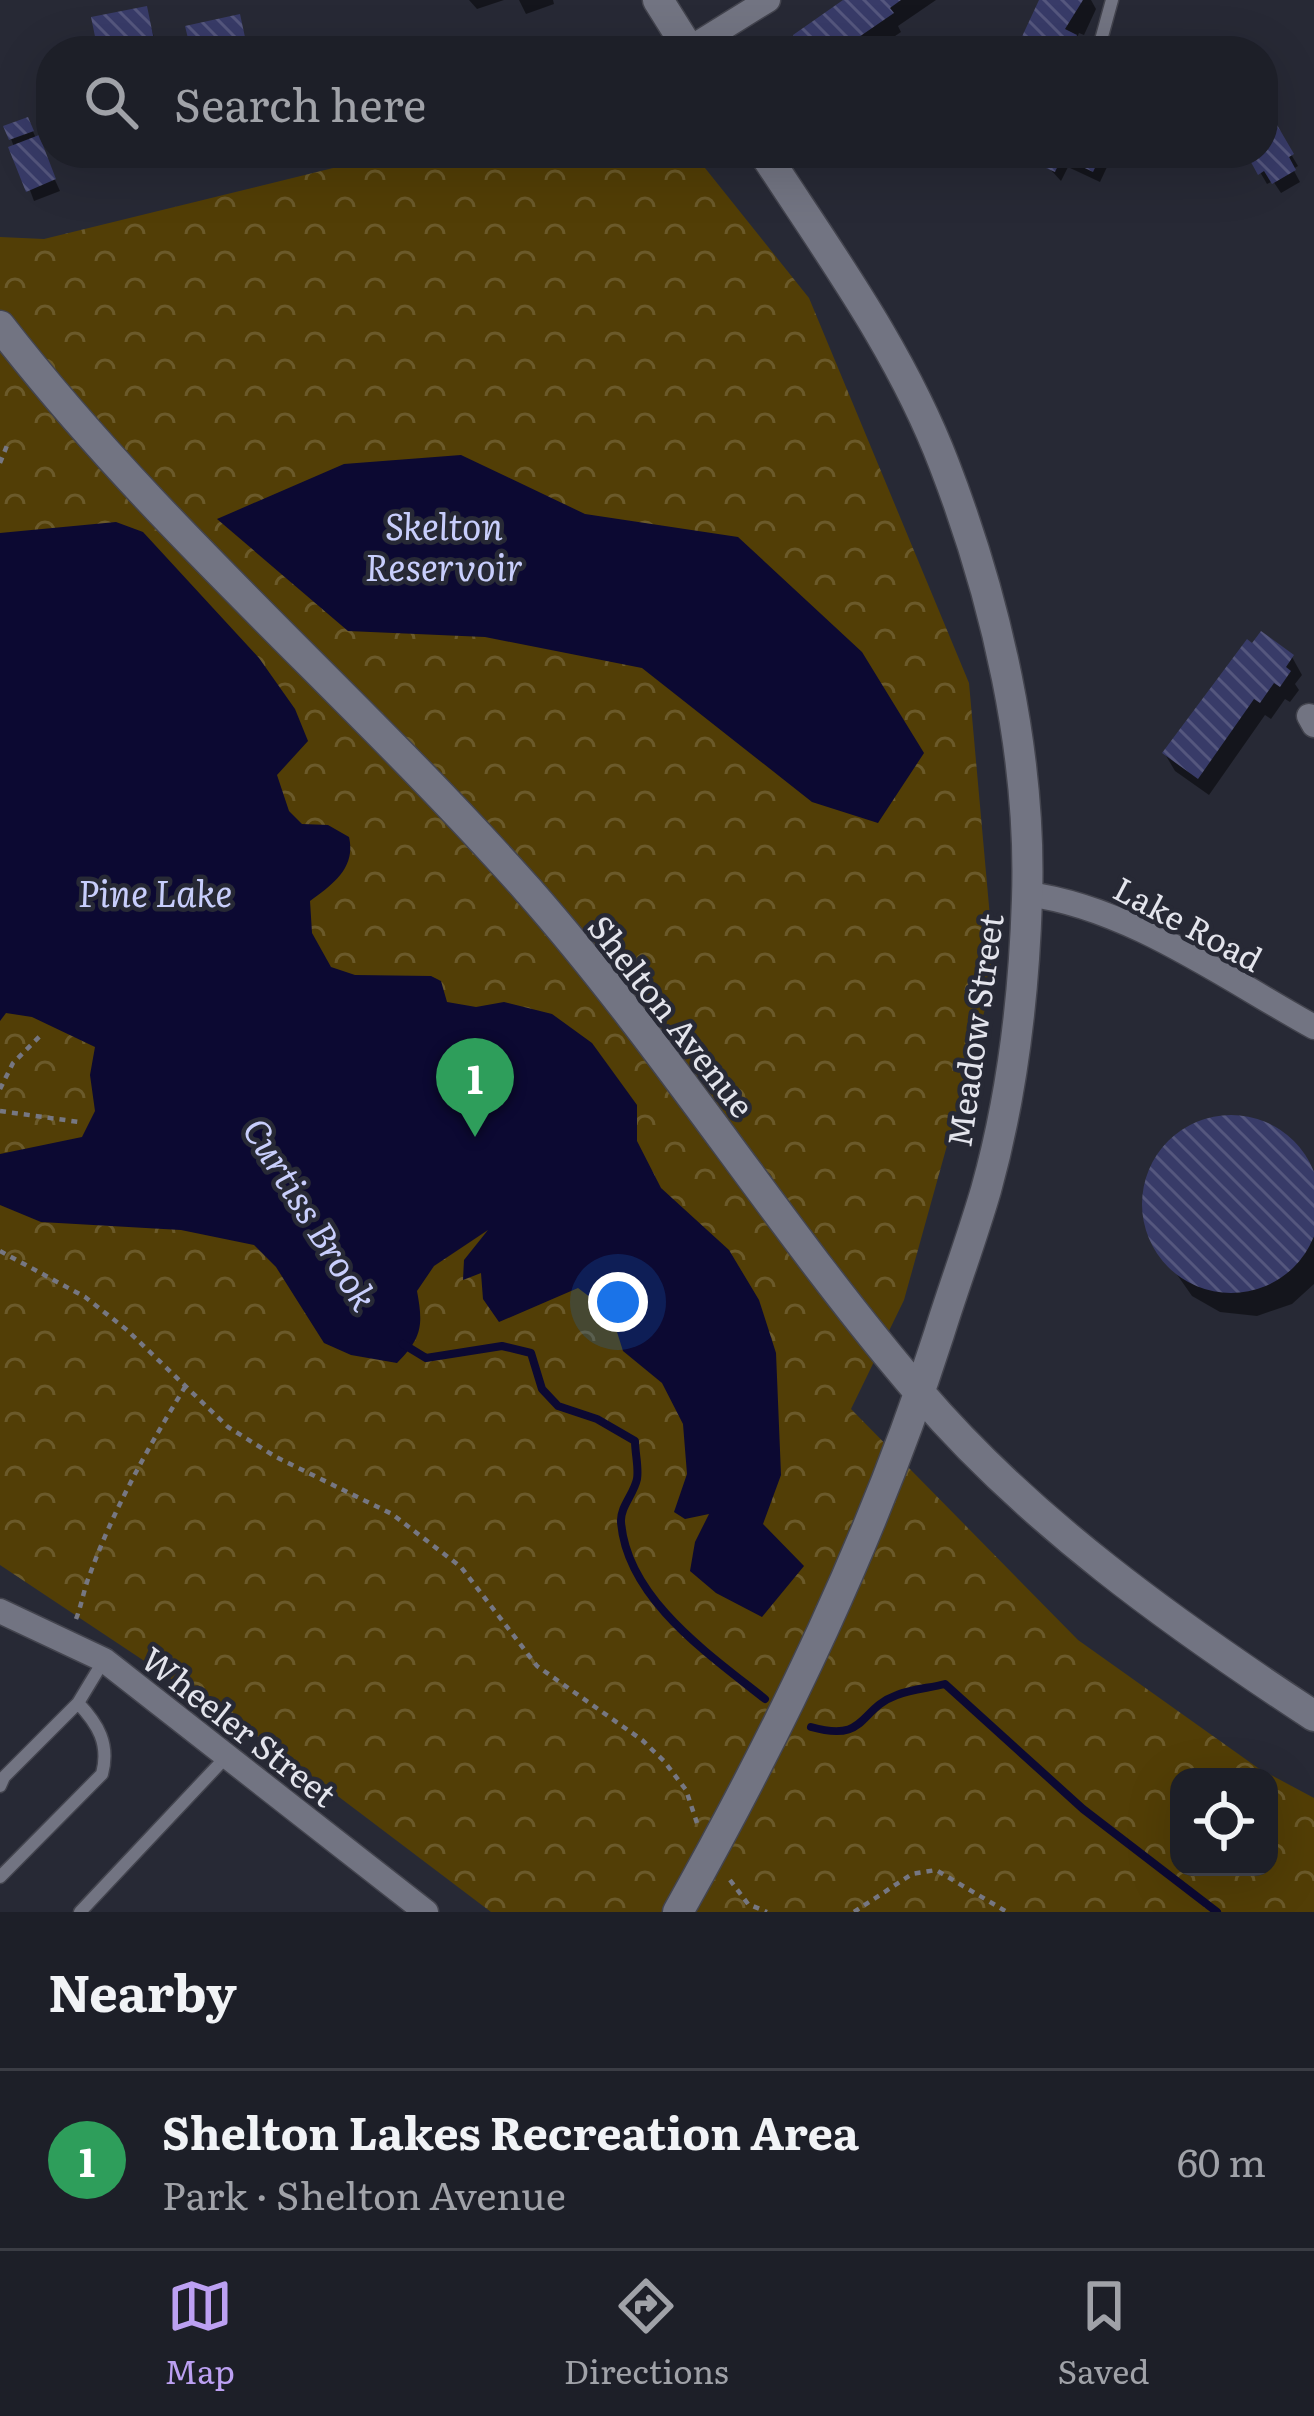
<!DOCTYPE html>
<html lang="en">
<head>
<meta charset="utf-8">
<style>
  :root { --surface:#1d1f28; --page:#2a2c34; --text:#f1f3f6; --muted:#a0a2a8; --line:#3b3d45; --accent:#bca0f2 }
  body { margin:0; font-family:Literata,serif; background:var(--page); color:var(--text) }
  .controls { position:absolute; right:36px; bottom:36px; display:grid; overflow:hidden; border-radius:24px; box-shadow:0 12px 48px #0002 }
  .controls button { width:108px; height:108px; display:grid; place-items:center; padding:0; border:0; border-bottom:3px solid var(--line); background:var(--surface); color:var(--text); font:60px sans-serif }
  .you { position:absolute; left:618px; top:1302px; width:42px; height:42px; margin:-30px; border:9px solid #fff; border-radius:50%; background:#1a73e8; box-shadow:0 0 0 18px #1a73e833 }
  .badge { display:grid; place-items:center; width:78px; height:78px; border-radius:50%; background:var(--accent); color:#fff; font-size:39px; font-weight:700 }
  .pin { position:absolute; translate:-50% -99px; filter:drop-shadow(0 3px 6px #0008) }
  .pin::after { content:''; position:absolute; top:63px; width:42px; height:36px; background:inherit; clip-path:polygon(0 0,100% 0,50% 100%) }
  .list { margin:0; padding:0; list-style:none }
  h2 { display:flex; justify-content:space-between; align-items:center; height:156px; margin:0; padding:0 48px; font-size:51px }
  h2 small { font-size:39px; font-weight:400; color:var(--muted) }
  .list li { display:grid; grid-template-columns:78px 1fr auto; gap:36px; align-items:center; box-sizing:border-box; height:180px; padding:0 48px; border-top:3px solid var(--line) }
  .list b { display:block; font-size:45px; white-space:nowrap }
  .list p { margin:0; font-size:39px; white-space:nowrap; color:var(--muted) }
  .list em { font-size:39px; font-style:normal; color:var(--muted) }
  .icon { flex:none; width:66px; height:66px; fill:none; stroke:currentColor; stroke-width:2; stroke-linecap:round; stroke-linejoin:round }
  .map { position:relative; flex:none; width:1314px; height:1912px; overflow:hidden }
  .search { position:absolute; background:var(--surface); box-shadow:0 12px 48px #0002; left:36px; right:36px; top:36px; height:132px; display:flex; align-items:center; gap:30px; box-sizing:border-box; padding:0 42px; border-radius:48px; color:var(--muted); font-size:45px }
  .sheet { height:336px; background:var(--surface) }
  nav { display:flex; justify-content:space-around; align-items:center; box-sizing:border-box; height:168px; border-top:3px solid var(--line); background:var(--surface); font-size:33px; color:var(--muted) }
  nav a { display:grid; justify-items:center; gap:6px }
  nav .on { color:var(--accent) }
  .map>svg:first-child { display:block }
  .park { fill:url(#park-crowns); fill-rule:evenodd }
  .water { fill:#0c0932 }
  .shadow { fill:#0007 }
  .lines { fill:none; stroke-linecap:round; stroke-linejoin:round }
  .stream { stroke:#0c0932; stroke-width:8 }
  .building { fill:url(#building-back-hatch) }
  .lane-casing { stroke:#43444e; stroke-width:15 }
  .street-casing { stroke:#43444e; stroke-width:27 }
  .secondary-casing { stroke:#43444e; stroke-width:33 }
  .path { stroke:#767782; stroke-width:4.5; stroke-dasharray:6 6; stroke-linecap:butt }
  .lane { stroke:#727482; stroke-width:12 }
  .street { stroke:#727482; stroke-width:24 }
  .secondary { stroke:#727482; stroke-width:30 }
  .labels { text-anchor:middle; dominant-baseline:central; stroke-width:9; stroke-linejoin:round; paint-order:stroke }
  .street-label { font-size:33px; fill:#e3e4ec; stroke:#272935 }
  .water-label { font-size:36px; font-style:italic; fill:#c8cefc; stroke:#272935 }
</style>
</head>
<body>
<div class="map">
<svg width="1314" height="1912" viewBox="0 0 1314 1912">
  <defs>
    <pattern id="park-crowns" width="20" height="18" patternUnits="userSpaceOnUse" patternTransform="scale(3)"><rect width="20" height="18" fill="#523e06"/><path d="M2 6a3 3 0 1 1 6 0M12 15a3 3 0 1 1 6 0" fill="none" stroke="#6b5a2a"/></pattern>
    <pattern id="building-back-hatch" width="6" height="6" patternUnits="userSpaceOnUse" patternTransform="scale(3)"><rect width="6" height="6" fill="#383b68"/><path d="M-1 5l2 2M0 0l6 6M5-1l2 2" fill="none" stroke="#55577e"/></pattern>
  </defs>
  <rect width="100%" height="100%" fill="#272935"/>
  <path class="park" d="M394 153H693L809 298 969 683 995 973 904 1300 851 1409 1078 1640 1258 1768 1314 1798V1912H491L269 1744 0 1565V237L44 239ZM1179 1777H1269V1867H1179Z"/>
  <path class="water" d="M461 455 585 514 738 537 862 652 924 753 878 823 812 802 642 668 485 637 348 631 217 519 344 464Z
    M116 522 143 532 259 658 295 709 308 741 277 775 289 811 302 824 328 825 349 837C356 868 333 884 310 901L312 933 331 967 355 975 431 976 441 981 447 1002 476 1007 504 1002 552 1014 592 1043 637 1105V1141L661 1188 729 1250 759 1300 776 1353 781 1475 763 1524 804 1566 762 1617 716 1593 690 1571 695 1542 709 1514 685 1519 674 1512 687 1474 683 1424 662 1383 623 1351 611 1313 578 1288 499 1322 483 1299 481 1273 463 1280 464 1260 488 1230 434 1266 417 1291C423 1324 423 1337 397 1363L351 1355 324 1343 276 1267 254 1245 181 1230 41 1222 0 1205V1154L82 1137 95 1111 90 1075 95 1047 32 1017 6 1013 0 1021V533Z"/>
  <path class="shadow" d="M469 0H504L477 9Z
    M519 0H553L554 4 526 14Z
    M848 0H936L898 26 901 32 873 51H806Z
    M1042 0H1091L1096 9 1084 35 1079 33 1076 40 1083 51H1027L1022 43Z
    M146 10 158 51H101L94 19Z
    M1272 122 1298 166 1293 169 1300 182 1281 193 1273 181 1267 184 1249 153H1263V128Z
    M30 125 60 191 34 201 7 128Z
    M1051 153H1112L1113 154 1100 182 1068 167 1061 181 1049 168 1055 155Z
    M1292 657 1302 675 1295 684 1299 690 1290 702 1285 699 1271 719 1265 715 1209 795 1175 771 1165 754Z
    M1213 1119H1251L1285 1135 1314 1172V1284L1292 1304 1257 1316 1220 1312 1192 1296 1157 1246 1147 1215 1149 1183 1166 1149 1195 1125Z"/>
  <g class="lines">
    <path class="stream" d="M403 1344 426 1358 502 1346 531 1353 542 1389 558 1406 597 1419 635 1441C635 1453 639 1468 637 1479 634 1494 620 1507 621 1522 627 1599 710 1655 765 1699
      M811 1727C868 1743 858 1709 897 1695 912 1689 930 1688 945 1684L1083 1809 1217 1912"/>
  </g>
  <path class="building" d="M843 0H901L890 8 894 13 840 50 835 42 822 51H805L793 35Z
    M1039 0H1083L1065 29 1077 35 1072 46 1061 41 1059 45 1072 51H1027L1029 48 1019 43Z
    M147 6 154 40 98 51 91 17Z
    M240 14 248 51H191L185 26Z
    M419 43 420 51H390V49Z
    M28 117 34 131 9 140 3 126Z
    M1273 118 1294 154 1289 157 1296 170 1272 184 1264 171 1258 175 1246 153H1263V124Z
    M39 135 56 179 26 192 8 147Z
    M1053 153H1102L1093 172 1062 157 1055 172 1046 168Z
    M1261 631 1294 655 1286 667 1291 671 1280 687 1274 683 1260 703 1254 699 1198 779 1162 753 1247 639 1252 643Z
    M1142 1204a89 89 0 1 1 178 0a89 89 0 1 1-178 0Z"/>
  <g class="lines">
    <defs>
      <path id="lane" d="M1098 51 1112 0
        M0 1786 4 1777 78 1703 104 1660
        M0 1877 102 1774C110 1744 98 1724 78 1703
        M80 1912 226 1757"/>
      <path id="street" d="M689 49 768 0
        M1309 716 1314 725
        M1027 894C1129 907 1225 978 1314 1027
        M0 1611 104 1660 426 1912"/>
      <path id="secondary" d="M658 0 690 51
        M0 326C158 530 357 697 528 890 668 1049 781 1231 919 1392 1029 1521 1174 1624 1314 1716
        M678 1912C782 1727 874 1536 939 1334 954 1286 972 1238 986 1190 1012 1097 1024 995 1027 899 1032 754 996 599 944 464 901 351 829 253 764 153"/>
    </defs>
    <use href="#lane" class="lane-casing"/>
    <use href="#street" class="street-casing"/>
    <use href="#secondary" class="secondary-casing"/>
    <path class="path" d="M0 463 8 443
      M0 1089 13 1063 40 1036
      M0 1111 79 1122
      M0 1251 85 1297 127 1330 228 1427 276 1457 392 1514 461 1567 537 1666 642 1740 664 1761 686 1790 697 1823
      M76 1619C82 1604 84 1588 90 1574 114 1508 149 1446 185 1387
      M730 1880 748 1904 767 1912
      M854 1912 912 1874 936 1870 1007 1912"/>
    <use href="#lane" class="lane"/>
    <use href="#street" class="street"/>
    <use href="#secondary" class="secondary"/>
  </g>
  <g class="labels">
    <g class="street-label">
      <text transform="translate(1189 922) rotate(28)">Lake Road</text>
      <text transform="translate(673 1015) rotate(52)">Shelton Avenue</text>
      <text transform="translate(973 1030) rotate(-82)">Meadow Street</text>
      <text transform="translate(240 1725) rotate(38)">Wheeler Street</text>
    </g>
    <g class="water-label">
      <text x="444" y="524">Skelton<tspan x="444" dy="41">Reservoir</tspan></text>
      <text x="155" y="891">Pine Lake</text>
      <text transform="translate(312 1213) rotate(58)">Curtiss Brook</text>
    </g>
  </g>
</svg>
<div class="controls">
<button><svg class="icon" aria-label="locate" viewBox="0 0 24 24"><circle cx="12" cy="12" r="6"/><path d="M12 2v4M12 18v4M2 12h4M18 12h4"/></svg></button>
</div>
<div class="you"></div>
<div class="pin badge" style="left:475px;top:1137px;background:#2e9e5b">1</div>
<div class="search"><svg class="icon" aria-label="search" viewBox="0 0 24 24"><circle cx="10" cy="10" r="6"/><path d="M15 15l6 6"/></svg>Search here</div>
</div>
<section class="sheet">
<h2>Nearby<small></small></h2>
<ul class="list">
<li><span class="badge" style="background:#2e9e5b">1</span><div><b>Shelton Lakes Recreation Area</b><p>Park · Shelton Avenue</p></div><em>60 m</em></li>
</ul>
</section>
<nav>
<a class="on"><svg class="icon" aria-label="map" viewBox="0 0 24 24"><path d="M3 6l6-2 6 2 6-2v14l-6 2-6-2-6 2zM9 4v14M15 6v14"/></svg>Map</a>
<a><svg class="icon" aria-label="directions" viewBox="0 0 24 24"><path d="M12 3l9 9-9 9-9-9zM9 14v-3h6M13 9l2 2-2 2"/></svg>Directions</a>
<a><svg class="icon" aria-label="saved" viewBox="0 0 24 24"><path d="M7 4h10v16l-5-4-5 4z"/></svg>Saved</a>
</nav>
</body>
</html>
